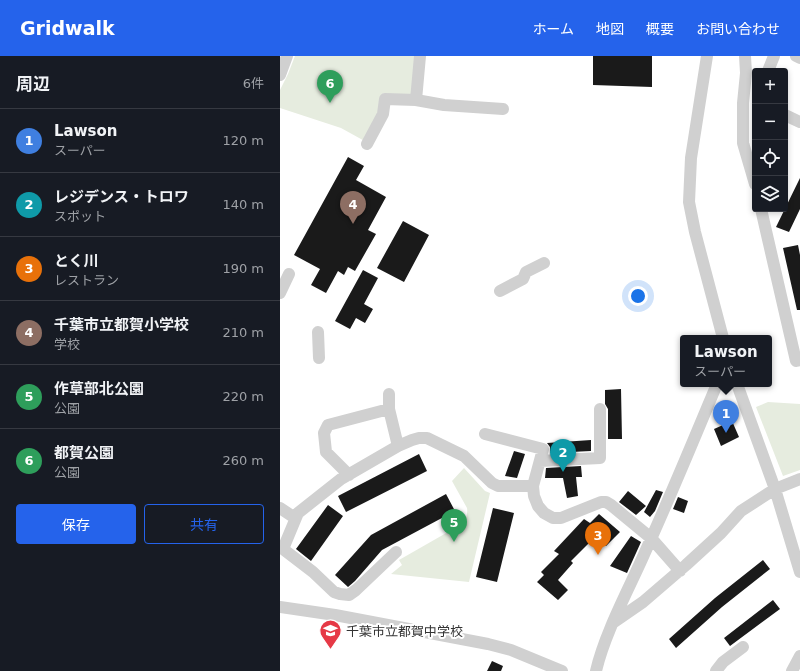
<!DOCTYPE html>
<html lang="ja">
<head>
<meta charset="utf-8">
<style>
  :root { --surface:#171b24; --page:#20242c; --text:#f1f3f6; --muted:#9ea1a6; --line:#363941; --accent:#2563eb }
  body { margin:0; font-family:"DejaVu Sans","Noto Sans JP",sans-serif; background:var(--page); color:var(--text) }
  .controls { position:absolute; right:12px; top:12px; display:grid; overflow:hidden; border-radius:4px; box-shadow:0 2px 6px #0003 }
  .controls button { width:36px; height:36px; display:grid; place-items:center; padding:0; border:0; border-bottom:1px solid var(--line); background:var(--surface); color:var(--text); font:20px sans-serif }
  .you { position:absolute; left:358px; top:240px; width:14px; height:14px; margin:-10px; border:3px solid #fff; border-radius:50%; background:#1a73e8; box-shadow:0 0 0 6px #1a73e833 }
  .badge { display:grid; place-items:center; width:26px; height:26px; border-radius:50%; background:var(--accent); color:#fff; font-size:13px; font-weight:700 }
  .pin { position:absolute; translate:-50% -33px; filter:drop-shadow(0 1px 2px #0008) }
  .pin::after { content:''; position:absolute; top:21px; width:14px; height:12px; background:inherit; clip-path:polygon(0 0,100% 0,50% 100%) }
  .popup { position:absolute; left:400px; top:279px; width:92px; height:52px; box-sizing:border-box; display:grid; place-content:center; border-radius:4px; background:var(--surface); filter:drop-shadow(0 1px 3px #0005); font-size:13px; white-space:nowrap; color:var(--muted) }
  .popup b { font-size:15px; color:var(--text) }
  .popup::after { content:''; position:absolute; left:50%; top:100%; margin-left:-8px; border:8px solid transparent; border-top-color:var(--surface) }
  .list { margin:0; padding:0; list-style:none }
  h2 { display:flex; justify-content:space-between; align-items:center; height:52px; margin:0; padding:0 16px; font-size:17px }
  h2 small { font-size:13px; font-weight:400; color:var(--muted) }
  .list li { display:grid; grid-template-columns:26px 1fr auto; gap:12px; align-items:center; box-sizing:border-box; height:64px; padding:0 16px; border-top:1px solid var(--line) }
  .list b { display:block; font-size:15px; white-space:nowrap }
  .list p { margin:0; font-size:13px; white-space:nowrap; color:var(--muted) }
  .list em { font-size:13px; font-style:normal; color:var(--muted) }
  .actions { display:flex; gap:8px; padding:12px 16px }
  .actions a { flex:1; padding:9px 0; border:1px solid var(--accent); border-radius:4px; text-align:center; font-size:14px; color:var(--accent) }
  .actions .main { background:var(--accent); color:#fff }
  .icon { flex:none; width:22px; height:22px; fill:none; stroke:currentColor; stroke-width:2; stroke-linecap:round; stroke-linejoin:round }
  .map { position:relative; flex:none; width:520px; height:615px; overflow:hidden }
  header { display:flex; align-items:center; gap:24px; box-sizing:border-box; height:56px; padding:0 20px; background:var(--accent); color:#fff }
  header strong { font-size:19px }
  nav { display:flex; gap:22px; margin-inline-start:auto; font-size:14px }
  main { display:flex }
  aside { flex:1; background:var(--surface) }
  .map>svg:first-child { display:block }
  .green { fill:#e6ecdf }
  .building { fill:#1a1a1a }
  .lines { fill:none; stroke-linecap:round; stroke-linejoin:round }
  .minor { stroke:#d0d0d0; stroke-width:12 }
  .labels { text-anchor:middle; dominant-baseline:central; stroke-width:4; stroke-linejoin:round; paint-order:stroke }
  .poi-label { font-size:13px; fill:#333; stroke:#fff; text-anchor:start }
</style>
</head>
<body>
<header>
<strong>Gridwalk</strong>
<nav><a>ホーム</a><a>地図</a><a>概要</a><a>お問い合わせ</a></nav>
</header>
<main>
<aside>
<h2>周辺<small>6件</small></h2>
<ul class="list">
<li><span class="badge" style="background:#3f7fe0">1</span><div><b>Lawson</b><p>スーパー</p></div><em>120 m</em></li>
<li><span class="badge" style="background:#0f9aa8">2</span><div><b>レジデンス・トロワ</b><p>スポット</p></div><em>140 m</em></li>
<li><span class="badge" style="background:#e8710a">3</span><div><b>とく川</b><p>レストラン</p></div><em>190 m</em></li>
<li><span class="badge" style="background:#8d6e63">4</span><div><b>千葉市立都賀小学校</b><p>学校</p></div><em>210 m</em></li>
<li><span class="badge" style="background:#2e9e5b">5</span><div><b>作草部北公園</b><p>公園</p></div><em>220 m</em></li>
<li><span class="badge" style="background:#2e9e5b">6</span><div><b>都賀公園</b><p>公園</p></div><em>260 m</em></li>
</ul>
<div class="actions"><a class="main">保存</a><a>共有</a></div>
</aside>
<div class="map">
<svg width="520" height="615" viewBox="0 0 520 615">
  <rect width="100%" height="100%" fill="#fff"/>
  <path class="green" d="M15 0H136L133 41 103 37 90 88 61 72 0 52V34L8 18Z
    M488 346 520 348V414L503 420 476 351Z
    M184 412 205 435 210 437 189 526 111 518 122 509 119 504 182 468C186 463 188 459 187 452L172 425Z"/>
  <path class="building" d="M313 0H372V31L313 29Z
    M68 101 84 110 76 124 106 141 88 174 96 178 75 215 68 211 64 219 58 215 46 237 31 229 40 213 14 199Z
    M520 122V153L509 176 496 171Z
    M123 165 149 179 124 226 97 212Z
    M518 189 520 199V254H517L503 192Z
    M83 214 98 222 84 248 93 253 85 267 76 262 70 273 55 265Z
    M341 333 342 383H328V353L325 348V334Z
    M452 365 459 381 441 390 434 373Z
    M311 384V395L270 397V391L267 387Z
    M234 395 245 398 237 422 225 420Z
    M139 398 147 415 66 456 58 440Z
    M301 410 302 421H296L298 440 287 442 283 422H265L266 412Z
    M376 434 383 436 375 455 370 461 364 456Z
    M348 435 366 450 356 459 339 446Z
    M166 438 175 455 102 494 75 525 68 531 55 519 91 479Z
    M398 441 408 445 404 457 393 453Z
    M48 449 63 460 31 505 16 493Z
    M213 452 234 457 217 526 196 521Z
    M319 458 340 476 326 490 316 480 291 505 293 507 278 524 288 534 278 544 257 526 264 519 261 516 279 498 274 495 304 463 310 467Z
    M351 480 361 486 347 517 330 510Z
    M483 504 490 513 442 551 396 592 389 583 435 542Z
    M493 544 500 553 450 590 444 582Z
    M212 605 223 610 221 615H207Z"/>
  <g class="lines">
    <path class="minor" d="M427 0 411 102 409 146 415 176 443 282
      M465 0 466 17 463 47V87L475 128
      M516 0 520 2
      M488 15 494 0
      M0 19 7 0
      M136 44 140 0
      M505 59 520 66
      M87 88 103 58 105 43 136 44 164 49 223 53
      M481 153 516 305 520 304
      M220 235 243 223 246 216 264 207
      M0 237 9 218
      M38 276 39 302
      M457 328 495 433 520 516
      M109 338V353L118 390
      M205 378 263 393 253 430 254 440 258 450 264 457 273 462H281L321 446H326L331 449 371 482 400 515
      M260 405 320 402V353
      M69 419 46 396 44 377 48 369 109 353
      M0 452 15 462
      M116 496 76 534 69 539 60 538 54 536 33 516 3 493 18 457 61 423 118 390 132 384 139 382H147L184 400 212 427 218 430H253
      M0 551 55 559 208 588 231 594 282 615
      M334 566 363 546 406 509 441 477 461 455 495 433 520 423
      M316 615C325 576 350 531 366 494 391 439 414 383 437 328
      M436 615 443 606 463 591
      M512 615 520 600"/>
  </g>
  <defs>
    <symbol id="school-pin" viewBox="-11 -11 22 30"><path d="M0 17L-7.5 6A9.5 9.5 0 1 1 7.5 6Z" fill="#e63946" stroke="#fff"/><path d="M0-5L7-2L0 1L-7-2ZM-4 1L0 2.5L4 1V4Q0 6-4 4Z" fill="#fff"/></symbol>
  </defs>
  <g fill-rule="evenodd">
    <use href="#school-pin" x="38" y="562" width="25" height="34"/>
  </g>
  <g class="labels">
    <g class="poi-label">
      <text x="66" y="575">千葉市立都賀中学校</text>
    </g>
  </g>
</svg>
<div class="controls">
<button>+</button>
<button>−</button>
<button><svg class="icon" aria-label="locate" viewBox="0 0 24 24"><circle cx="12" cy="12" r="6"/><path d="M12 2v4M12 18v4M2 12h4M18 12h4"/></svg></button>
<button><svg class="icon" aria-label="layers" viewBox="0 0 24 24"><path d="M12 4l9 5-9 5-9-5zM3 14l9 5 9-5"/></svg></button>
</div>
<div class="you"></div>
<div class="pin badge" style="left:446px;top:377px;background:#3f7fe0">1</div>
<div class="popup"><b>Lawson</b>スーパー</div>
<div class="pin badge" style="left:283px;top:416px;background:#0f9aa8">2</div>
<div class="pin badge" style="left:318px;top:499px;background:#e8710a">3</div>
<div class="pin badge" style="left:73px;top:168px;background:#8d6e63">4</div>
<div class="pin badge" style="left:174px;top:486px;background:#2e9e5b">5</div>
<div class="pin badge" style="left:50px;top:47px;background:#2e9e5b">6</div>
</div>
</main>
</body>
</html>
